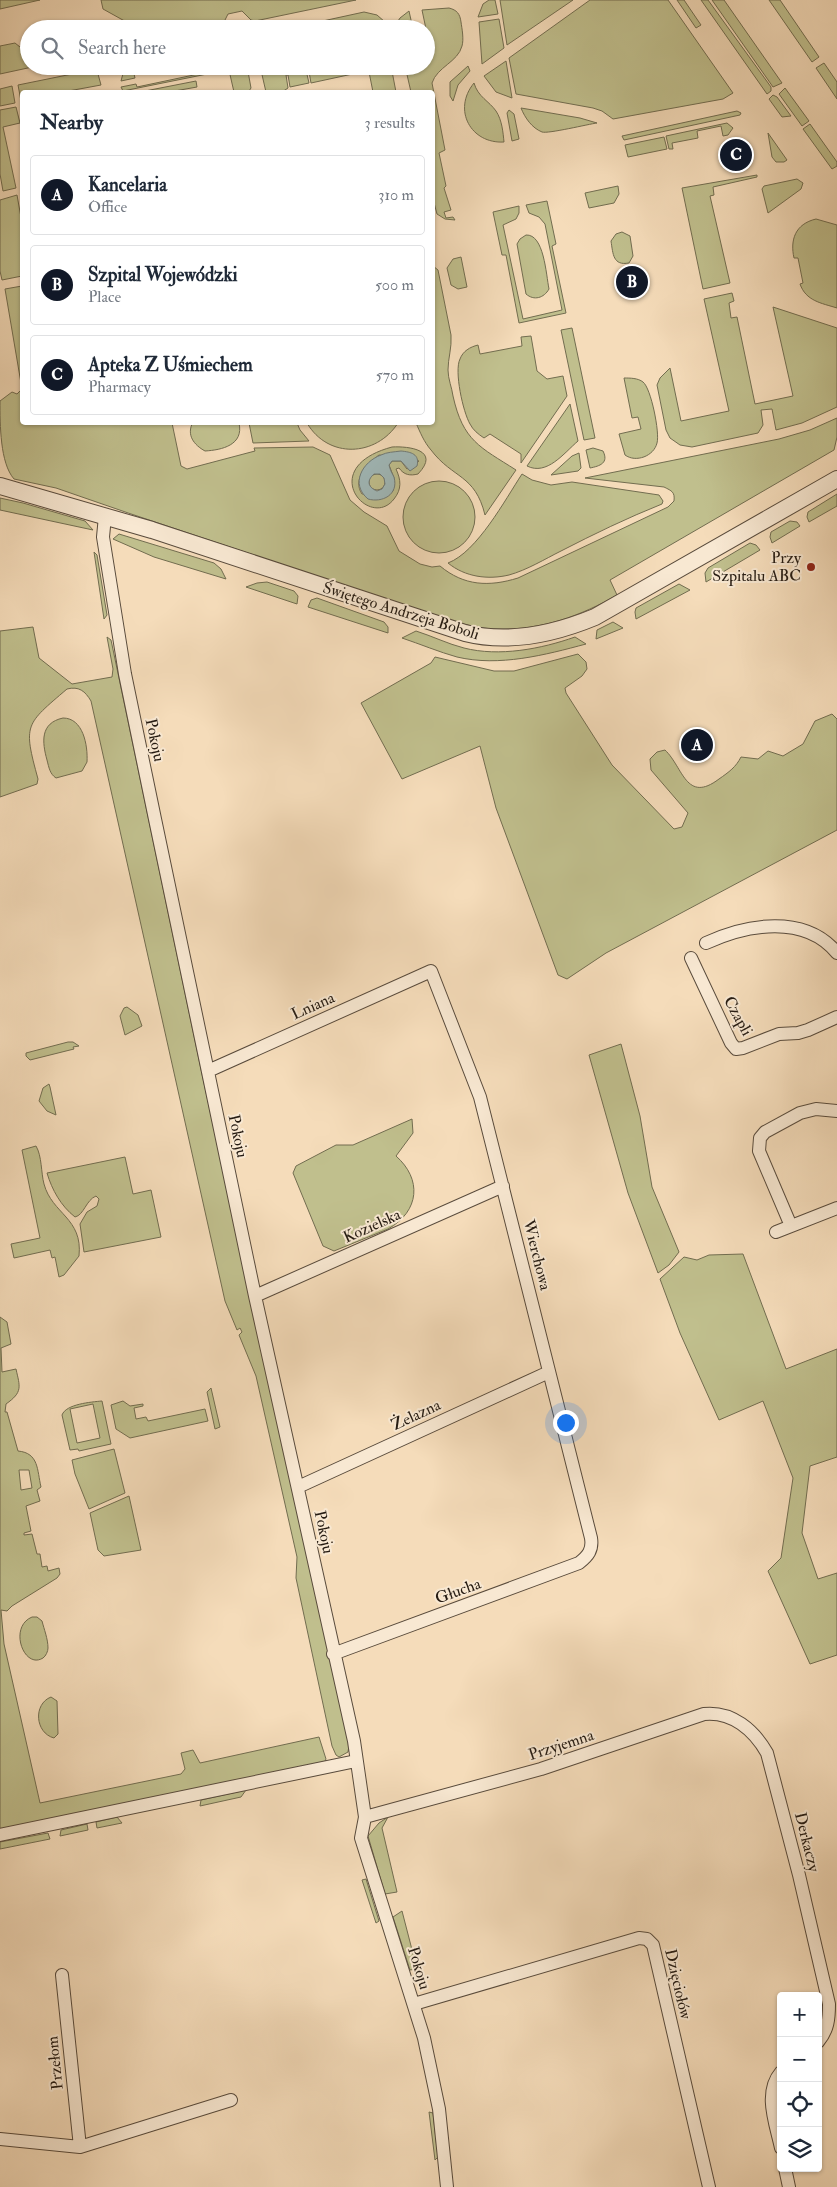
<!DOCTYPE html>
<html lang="en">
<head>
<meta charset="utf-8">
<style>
  :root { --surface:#fff; --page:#f2f2f3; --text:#1f2937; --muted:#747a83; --line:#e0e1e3; --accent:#111827 }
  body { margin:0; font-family:"IM FELL Double Pica",serif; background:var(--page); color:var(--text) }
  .controls { position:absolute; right:15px; bottom:15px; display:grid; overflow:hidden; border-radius:5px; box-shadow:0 1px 4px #0004 }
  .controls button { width:45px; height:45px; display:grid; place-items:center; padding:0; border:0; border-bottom:1px solid var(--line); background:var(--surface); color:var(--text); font:25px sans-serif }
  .you { position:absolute; left:565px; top:1422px; width:18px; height:18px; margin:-12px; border:4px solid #fff; border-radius:50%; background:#1a73e8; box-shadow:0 0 0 8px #1a73e833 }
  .badge { display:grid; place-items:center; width:32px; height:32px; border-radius:50%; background:var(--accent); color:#fff; font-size:16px; font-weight:700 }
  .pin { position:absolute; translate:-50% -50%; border:2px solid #fff; box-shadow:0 1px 5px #0006 }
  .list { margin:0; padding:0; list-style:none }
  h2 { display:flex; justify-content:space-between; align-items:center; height:65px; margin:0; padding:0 20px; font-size:21px }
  h2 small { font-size:16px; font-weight:400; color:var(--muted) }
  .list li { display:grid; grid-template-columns:32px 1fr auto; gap:15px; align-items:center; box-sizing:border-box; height:80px; margin:0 10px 10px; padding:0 10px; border:1px solid var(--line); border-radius:5px }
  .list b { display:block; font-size:19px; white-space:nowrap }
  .list p { margin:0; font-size:16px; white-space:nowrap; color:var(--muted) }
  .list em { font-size:16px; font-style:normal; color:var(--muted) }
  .icon { flex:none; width:28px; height:28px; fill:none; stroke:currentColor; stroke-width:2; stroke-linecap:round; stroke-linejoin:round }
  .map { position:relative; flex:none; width:837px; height:2187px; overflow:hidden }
  .search { position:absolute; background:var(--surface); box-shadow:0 1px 4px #0004; left:20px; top:20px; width:415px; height:55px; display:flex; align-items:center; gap:12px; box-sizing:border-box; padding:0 18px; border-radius:28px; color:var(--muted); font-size:19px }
  .panel { position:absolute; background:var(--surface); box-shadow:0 1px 4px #0004; left:20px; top:90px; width:415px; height:335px; border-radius:5px }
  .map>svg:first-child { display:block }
  .green { fill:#c0bf8d; stroke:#726d50; fill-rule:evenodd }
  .water { fill:#a0b9ba; stroke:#6f7a77; fill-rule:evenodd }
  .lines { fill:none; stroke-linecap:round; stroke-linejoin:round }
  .minor-casing { stroke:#594b3c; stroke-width:14 }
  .tertiary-casing { stroke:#594b3c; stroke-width:18 }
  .minor { stroke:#f8e8d2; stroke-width:12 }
  .tertiary { stroke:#f8e8d2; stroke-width:16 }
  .poi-dot { fill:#8f2418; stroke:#f8e8d2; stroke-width:2 }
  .labels { text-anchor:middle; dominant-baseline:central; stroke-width:4; stroke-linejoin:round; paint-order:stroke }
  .poi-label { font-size:16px; fill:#251b12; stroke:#f8e8d2; text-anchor:end }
  .street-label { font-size:16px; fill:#251b12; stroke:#f8e8d2 }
</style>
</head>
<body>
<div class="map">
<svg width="837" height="2187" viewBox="0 0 837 2187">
  <rect width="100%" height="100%" fill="#f5dcba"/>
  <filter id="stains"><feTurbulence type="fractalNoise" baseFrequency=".004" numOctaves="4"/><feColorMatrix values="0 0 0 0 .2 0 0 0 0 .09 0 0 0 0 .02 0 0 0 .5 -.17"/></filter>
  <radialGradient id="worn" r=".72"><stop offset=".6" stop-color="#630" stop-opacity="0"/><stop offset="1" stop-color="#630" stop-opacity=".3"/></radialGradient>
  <path class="green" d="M0 0H40L0 9Z
    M101 0H356L255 21 251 20 242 11 228 14 223 24 217 29H139L103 9Z
    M489 0H495L498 14 478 17 483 4Z
    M500 0H573L507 45Z
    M590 0H668L733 93 723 99 613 119 602 111 593 108 516 94 509 58Z
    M677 0H684L701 25 696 28Z
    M701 0H708L771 87V91L767 94Z
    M712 0H724L782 83 773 87Z
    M769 0H780L819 57 812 62Z
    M449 8C457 10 460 14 461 22 462 29 464 39 462 46 458 62 437 67 432 83L445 150 439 153 446 186 444 188 451 210 444 212 446 218 453 217 455 220 445 219 437 214 432 195V92H411L405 66H426V29L422 10Z
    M409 11 413 29H397L396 24 400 18Z
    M364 12 377 15 385 22 356 29H286Z
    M499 19 504 48 482 64 479 22Z
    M15 43 20 47 29 46V66H37L0 74V46Z
    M506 61 512 98 496 92 484 76Z
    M824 63 837 82V99L816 68Z
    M125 66H173L134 74 135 78 121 81Z
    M228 66H247L251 88 249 91 234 92Z
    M260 66H305L309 83 290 87 288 75H286L288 88 282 92H266Z
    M308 66H370L371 70 311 83Z
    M387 66H391L396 92H373L369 72 385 71Z
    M468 66 470 71 458 85 453 101 450 96V82Z
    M222 69V71L123 91 121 87 136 84 137 87Z
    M87 71 98 74 101 85 63 92H22L21 101 18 85Z
    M196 81 197 87 169 92H140Z
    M474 83C478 97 489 101 496 111 502 120 503 132 504 142 471 144 452 110 474 83Z
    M12 86 15 103 0 106V89Z
    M785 88 809 121 802 126 779 94Z
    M773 95 777 97 791 116 782 117 769 99Z
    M16 107 20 123 3 127 16 188 3 191 0 174V110Z
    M521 108 580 118 597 123C589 124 548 134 542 132 532 128 525 118 521 108Z
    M509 110 514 114 519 139 512 141 507 113Z
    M737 111 741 113 740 115 624 140 622 136Z
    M727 123 733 128 728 135 723 136 721 126 697 131 698 138 672 143 673 149H669L666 136Z
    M810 124 837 162V166L832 169 803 129Z
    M768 133 787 160 784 162H776L772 157Z
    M664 137 667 149 628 157 625 145Z
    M757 175V177L713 187 714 195 710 196 730 283 703 289 682 188Z
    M797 179 803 183 801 189 768 213 762 189 764 186Z
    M618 186 619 194 614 203 589 208 585 193Z
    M17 195 22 223V276L2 280 0 271V200Z
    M547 201 556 244 552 246 566 313 519 323 506 255H502L493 212 519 206V213L516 219 503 225 523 319 562 310 545 224 539 217 529 213 526 205Z
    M816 219 837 225V308C821 303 806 301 800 284L803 283 798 258H794C790 240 795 224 816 219Z
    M622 232 630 236 633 256 629 263C613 266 613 254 611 241L616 234Z
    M526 235C544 234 546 274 549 289 544 298 534 301 526 294L517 244 520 239Z
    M461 257 467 287 458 289 451 285 447 268 453 259Z
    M433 266 438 270 451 335C452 348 448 358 448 370 448 379 452 388 453 396 463 441 480 447 516 470L485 515C475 474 453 479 431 450 424 442 420 432 416 423L432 422Z
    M22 286V422L172 423 181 466 187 469 255 451 254 448 313 447 330 455 350 500 364 512 387 526 399 551 420 564 432 567 440 566C464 586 489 587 518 578L668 507 674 501C675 492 672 491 664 487L585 478 779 439 810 430 837 418V437L834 450 610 580 617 595C581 616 541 630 498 629 473 629 449 620 425 612 399 604 373 595 346 586 250 553 152 522 56 488L14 479C0 463 0 425 0 401L12 392 17 394 22 389 5 289Z
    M732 293 734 301 729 303 731 318 737 317 755 404 793 396 773 307 837 328V407L802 423 776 430 772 409 761 410 763 425 758 433 692 447 680 445 670 438 666 430 657 385 660 378 670 368 681 421 729 411 704 299Z
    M572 328 595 438 584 440 561 330Z
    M531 336 537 371 547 379 563 376 567 396 521 463V454L490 434 484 438C478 434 473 430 470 424 463 412 454 371 460 359 463 351 470 347 478 345L480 354 522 346 521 337Z
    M624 378C630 378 638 378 643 382 651 388 660 433 657 443 654 456 636 463 625 455L619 434 641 429 638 417 632 418Z
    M570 404 578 441C564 453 547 476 527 466Z
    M193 422 239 423C244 445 222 450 205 451 194 445 186 435 193 422Z
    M249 423H297L300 430 309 441 253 443Z
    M307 423H398C376 457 328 459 307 423Z
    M392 447C409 446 441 450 418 474 410 476 404 475 399 468L396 469C401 480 402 489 394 499 370 531 314 468 392 447ZM379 455 419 461 407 469 401 461H392L389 465 394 478 393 491 362 494C352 479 367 464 379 455Z
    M593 448 603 451C609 463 600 466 590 468L586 450Z
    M579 453 581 468 578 471 551 475 572 456Z
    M369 482a8 8 0 1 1 16 0a8 8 0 1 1-16 0Z
    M522 474 532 480 551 485 572 482 659 495 663 501 662 504C627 518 594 534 561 551 545 559 527 570 509 575 488 580 465 577 448 563 477 552 505 500 522 474Z
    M403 517a36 36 0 1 1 72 0a36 36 0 1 1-72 0Z
    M837 494V506L809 522 807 517 808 512Z
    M0 498 23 503 85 521 93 530 0 510Z
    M790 521 797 522 800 526 772 543 770 537 771 532Z
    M119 534 214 563 221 569 226 579 154 557 113 539Z
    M750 543 756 545 760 550 706 582 705 573 708 568Z
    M94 552 97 555 107 615 104 619Z
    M267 582 294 591 298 596 297 604 246 587 257 583Z
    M679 584 690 590 636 619 635 612 636 608Z
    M317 598 384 622 388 627V633L308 607 311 600Z
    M613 622 623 628 596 639 597 630Z
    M33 627 39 658 72 684 112 677 113 669 107 637 111 640 202 1074 349 1745 348 1752 339 1757 336 1755 332 1746 296 1578 297 1557 256 1376 239 1335 242 1332 240 1328 237 1330 225 1301 91 701C85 691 79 686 67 689 25 725 23 724 38 779L37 784 0 797V631Z
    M416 631C432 636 448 644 464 648 499 657 541 649 575 637L586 644C545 655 499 667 457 657 439 652 420 644 402 638Z
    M578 654 586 662 587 669 582 676 565 688 566 693 612 765 674 829 682 827 688 813 651 770 650 759 657 752 665 750C683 767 686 804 719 779 729 772 736 767 741 757L758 759 768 751 783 756 803 744 815 721 832 714 837 719V830L606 953 567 979 558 975 496 808 480 746 402 779 361 703 431 663 435 657 494 671H514Z
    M63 718C83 718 88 745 87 762L82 771 56 778C50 774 49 768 47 760 42 742 40 723 63 718Z
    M127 1007 138 1015 142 1026 125 1035 120 1016 124 1008Z
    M68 1042H73L79 1046 73 1047 74 1049 30 1060 26 1056V1053Z
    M621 1044 640 1116 652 1187 679 1252 669 1265 658 1273 628 1193 589 1055Z
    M49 1084 50 1087 56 1115 47 1111 39 1101 43 1088Z
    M412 1119 413 1133 396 1156C422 1179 420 1211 388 1229L334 1251 323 1246 293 1173 296 1166 336 1145H353Z
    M36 1146C42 1156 41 1173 44 1184 52 1214 83 1218 79 1256L64 1275 59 1277 55 1257 52 1258 50 1250 14 1258 11 1244 40 1238 22 1150Z
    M125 1157 133 1194 151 1190 161 1237 84 1252 80 1224 87 1212 97 1206 99 1199 96 1196C86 1200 84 1215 75 1217 61 1206 52 1190 47 1173Z
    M743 1254 786 1369 837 1349V1457L810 1466 802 1533 818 1579 837 1573V1655L810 1664 768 1571 781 1558 793 1478 763 1401 719 1420 680 1333 660 1279 684 1257 697 1260 709 1255Z
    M0 1317 7 1322 11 1344 1 1348 2 1372 16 1369C20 1387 23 1392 6 1404L5 1412H7L18 1451C39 1453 37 1470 41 1487L37 1490 40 1501 26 1506 31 1531 24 1533V1535L32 1534 37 1554H40L42 1567 47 1566 48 1571 59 1568 60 1574 57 1578 12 1606 7 1611 1 1610 4 1644 40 1803 181 1774 185 1769 181 1753 193 1750 200 1763 319 1737 326 1759 324 1763 0 1830ZM19 1470H29L32 1488 21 1490Z
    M211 1388 220 1427 215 1429 207 1392Z
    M102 1401 111 1444 79 1451 78 1449 70 1450 62 1415C66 1404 91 1402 102 1401ZM93 1404 100 1438 77 1443 70 1409Z
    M123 1401 130 1406 143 1404V1406L134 1408 136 1419 146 1417 148 1421 205 1409 208 1421 130 1438 116 1429 111 1405Z
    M114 1449 125 1493 89 1509 75 1474 72 1460Z
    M129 1496 141 1550 104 1556 98 1550 90 1513Z
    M32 1617H37L42 1621C44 1629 48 1639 48 1648 48 1651 46 1656 43 1658 24 1670 8 1627 32 1617Z
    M51 1697 57 1701 58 1734 54 1738C35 1733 33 1704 51 1697Z
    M246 1790 241 1797 200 1806 201 1800Z
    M117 1817 122 1823 97 1828 96 1822Z
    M388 1817 382 1828 397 1892 385 1894 368 1836 379 1823Z
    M87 1824 88 1830 60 1836 61 1830Z
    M48 1833 50 1839 0 1849V1842Z
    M366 1879 379 1921 376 1923 362 1880Z
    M402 1911 417 1969 410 1970 393 1917Z
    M429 2112 433 2113 438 2157 435 2160Z"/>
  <path class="water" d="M401 451C411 452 420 454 417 466L410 471 401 461H392L389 465C390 470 392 473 394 477 399 495 382 503 368 499 350 484 362 462 381 455 387 452 394 452 401 451ZM374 474H380L384 478 385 484 382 489 377 491C367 487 367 480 374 474Z"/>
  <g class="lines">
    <defs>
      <path id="minor" d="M105 516 103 537 125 674 155 819 255 1296 354 1741 365 1817 361 1838 424 2038 439 2109 447 2187
        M706 943C747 924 805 914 837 953
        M691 958 731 1043 736 1049 743 1048 779 1034 798 1033 808 1030 837 1017
        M208 1071 431 971 480 1097 591 1538C593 1550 588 1556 579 1563L333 1654
        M791 1226 759 1151 760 1138 765 1132 800 1113 816 1109 837 1111
        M776 1232 837 1208
        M255 1296 503 1186
        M298 1487 549 1372
        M365 1817 541 1769 704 1714C732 1711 754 1730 767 1753L799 1875 829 2004C829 2019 828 2030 818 2042
        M0 1835 356 1761
        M62 1975 80 2147
        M414 2004 639 1938 647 1939 653 1945 709 2187
        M781 2072C763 2093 776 2124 781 2148
        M0 2139 80 2147 231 2100
        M785 2168 789 2187"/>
      <path id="tertiary" d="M0 486 152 530 465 633C509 644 554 634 595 617L837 479"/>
    </defs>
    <use href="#minor" class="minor-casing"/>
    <use href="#tertiary" class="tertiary-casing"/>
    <use href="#minor" class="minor"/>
    <use href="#tertiary" class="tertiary"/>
  </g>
  <circle class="poi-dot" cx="811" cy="567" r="5"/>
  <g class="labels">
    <g class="poi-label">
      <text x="801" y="558">Przy<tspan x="801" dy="18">Szpitalu ABC</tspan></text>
    </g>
    <g class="street-label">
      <text transform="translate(401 611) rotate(17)">Świętego Andrzeja Boboli</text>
      <text transform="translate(155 740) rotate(78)">Pokoju</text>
      <text transform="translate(313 1006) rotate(-24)">Lniana</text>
      <text transform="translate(738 1016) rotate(61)">Czapli</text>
      <text transform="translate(238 1136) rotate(78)">Pokoju</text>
      <text transform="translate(372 1226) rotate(-24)">Kozielska</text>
      <text transform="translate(537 1255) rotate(76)">Wierchowa</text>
      <text transform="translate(416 1415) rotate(-25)">Żelazna</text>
      <text transform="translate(324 1532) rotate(78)">Pokoju</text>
      <text transform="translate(458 1591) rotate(-20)">Głucha</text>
      <text transform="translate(561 1745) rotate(-18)">Przyjemna</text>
      <text transform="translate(807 1842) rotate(76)">Derkaczy</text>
      <text transform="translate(419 1968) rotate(73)">Pokoju</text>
      <text transform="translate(678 1984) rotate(77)">Dzięciołów</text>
      <text transform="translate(55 2063) rotate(-96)">Przełom</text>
    </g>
  </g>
  <rect width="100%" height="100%" filter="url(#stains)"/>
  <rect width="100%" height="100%" fill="url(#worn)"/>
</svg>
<div class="controls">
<button>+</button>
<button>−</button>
<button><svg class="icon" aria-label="locate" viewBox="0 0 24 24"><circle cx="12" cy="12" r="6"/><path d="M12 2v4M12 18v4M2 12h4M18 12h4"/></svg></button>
<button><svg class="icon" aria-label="layers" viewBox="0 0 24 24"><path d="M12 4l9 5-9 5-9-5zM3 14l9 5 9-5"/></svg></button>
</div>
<div class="you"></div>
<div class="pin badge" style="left:697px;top:745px">A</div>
<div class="pin badge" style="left:632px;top:282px">B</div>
<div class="pin badge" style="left:736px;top:155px">C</div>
<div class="search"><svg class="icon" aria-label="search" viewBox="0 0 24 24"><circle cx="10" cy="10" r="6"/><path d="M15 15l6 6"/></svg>Search here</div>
<section class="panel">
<h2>Nearby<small>3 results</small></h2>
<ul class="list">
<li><span class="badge">A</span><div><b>Kancelaria</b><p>Office</p></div><em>310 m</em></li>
<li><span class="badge">B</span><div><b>Szpital Wojewódzki</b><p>Place</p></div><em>500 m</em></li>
<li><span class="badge">C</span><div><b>Apteka Z Uśmiechem</b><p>Pharmacy</p></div><em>570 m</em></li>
</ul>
</section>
</div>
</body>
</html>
